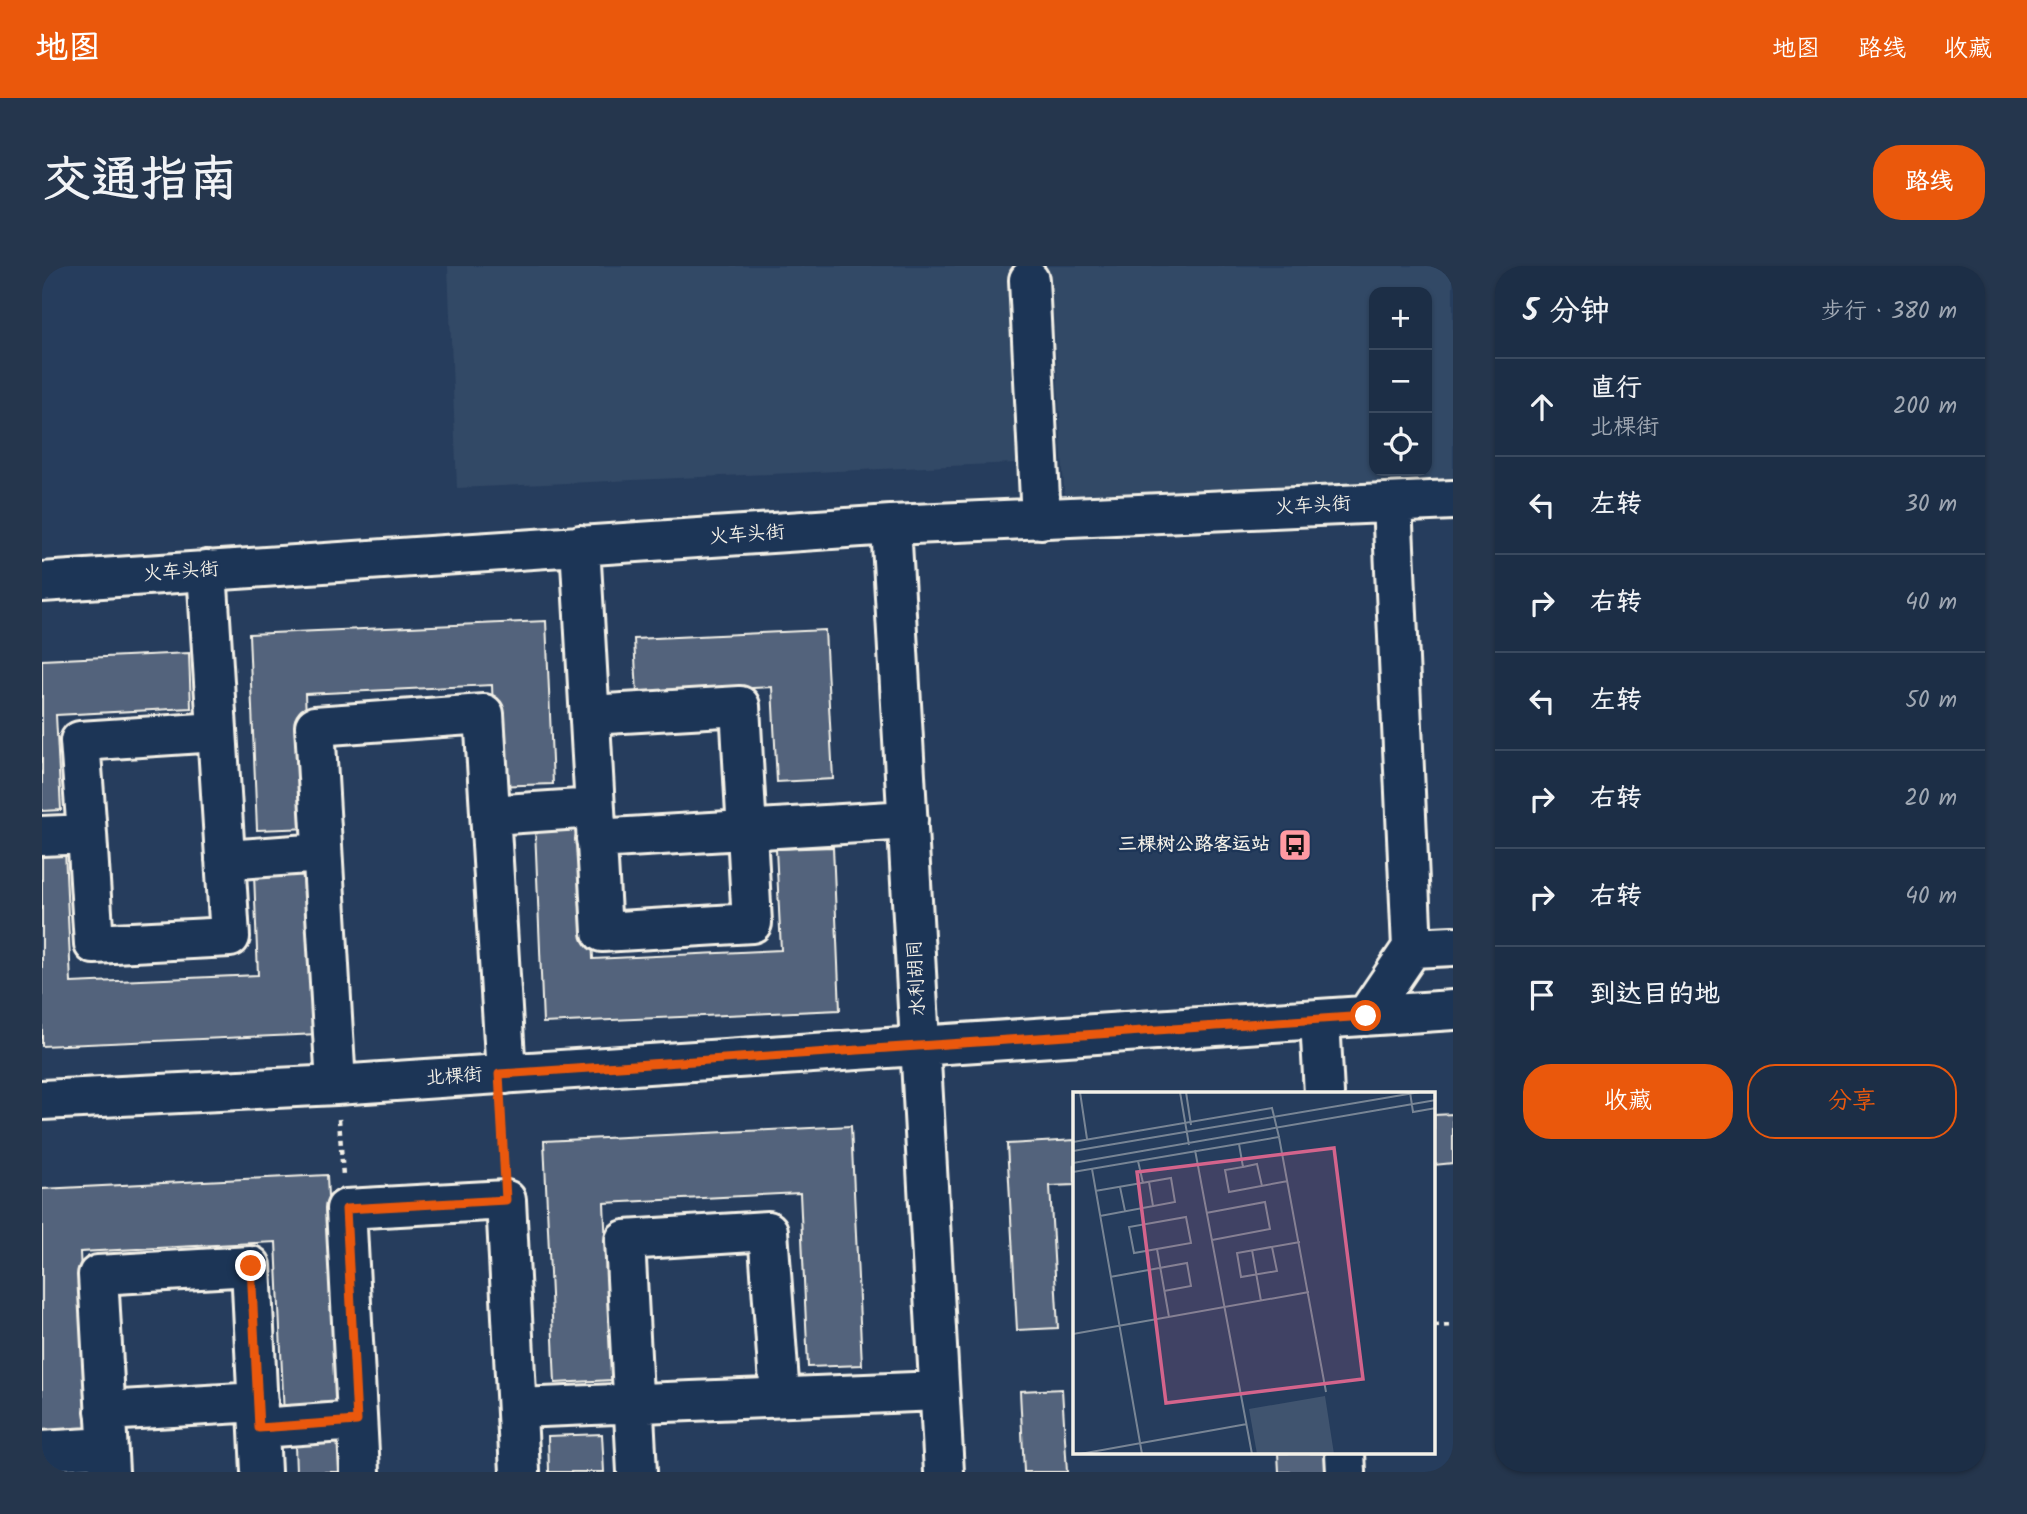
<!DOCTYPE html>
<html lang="zh">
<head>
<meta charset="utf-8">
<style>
  :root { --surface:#1c2e46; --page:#25364d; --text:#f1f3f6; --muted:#a0a8b3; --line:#3a4a5f; --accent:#ea580c }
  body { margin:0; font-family:Kalam,"LXGW WenKai TC",sans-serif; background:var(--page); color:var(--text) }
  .controls { position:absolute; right:21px; top:21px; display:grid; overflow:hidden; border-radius:14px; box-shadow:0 2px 5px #0004 }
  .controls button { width:63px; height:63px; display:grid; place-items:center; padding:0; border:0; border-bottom:2px solid var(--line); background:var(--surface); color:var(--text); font:35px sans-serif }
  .stop { position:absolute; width:21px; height:21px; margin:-16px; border:5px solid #ea580c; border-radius:50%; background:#fff }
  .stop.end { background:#ea580c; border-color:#fff; box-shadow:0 2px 7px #0008 }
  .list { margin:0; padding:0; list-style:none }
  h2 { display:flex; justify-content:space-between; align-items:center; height:91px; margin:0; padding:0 28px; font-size:30px }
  h2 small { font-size:23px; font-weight:400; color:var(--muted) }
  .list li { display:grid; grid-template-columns:46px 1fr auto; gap:21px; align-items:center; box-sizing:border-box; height:98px; padding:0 28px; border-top:2px solid var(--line) }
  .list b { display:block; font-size:26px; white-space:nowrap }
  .list p { margin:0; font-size:23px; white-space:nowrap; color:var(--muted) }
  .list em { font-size:23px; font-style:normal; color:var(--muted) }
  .actions { display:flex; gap:14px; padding:21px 28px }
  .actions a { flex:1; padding:16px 0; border:2px solid var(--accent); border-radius:28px; text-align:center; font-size:24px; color:var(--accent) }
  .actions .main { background:var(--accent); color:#fff }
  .icon { flex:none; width:38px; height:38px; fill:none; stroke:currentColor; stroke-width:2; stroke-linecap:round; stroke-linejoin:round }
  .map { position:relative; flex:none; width:1411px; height:1206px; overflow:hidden; border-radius:28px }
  header { display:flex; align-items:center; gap:42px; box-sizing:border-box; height:98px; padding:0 35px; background:var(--accent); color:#fff }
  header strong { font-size:33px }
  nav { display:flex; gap:38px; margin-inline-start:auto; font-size:24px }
  .intro { display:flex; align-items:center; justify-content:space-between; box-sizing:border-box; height:168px; padding:0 42px }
  h1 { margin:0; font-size:49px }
  .button { padding:18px 32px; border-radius:28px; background:var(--accent); color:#fff; font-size:24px; font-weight:700 }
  main { display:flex; gap:42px; padding:0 42px }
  aside { flex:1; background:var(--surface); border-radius:28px; box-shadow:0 2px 5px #0004 }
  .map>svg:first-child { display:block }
  .built { fill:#334966; fill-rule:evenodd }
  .building { fill:#52647b; stroke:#f4f1e8; stroke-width:2 }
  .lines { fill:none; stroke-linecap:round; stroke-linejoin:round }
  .minor-casing { stroke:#f4f1e8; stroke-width:44 }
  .path { stroke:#f4f1e8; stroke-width:4.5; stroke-dasharray:5 5; stroke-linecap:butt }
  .minor { stroke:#1d3557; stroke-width:38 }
  .route { stroke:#ea580c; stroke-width:9 }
  .labels { text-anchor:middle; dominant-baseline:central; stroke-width:5; stroke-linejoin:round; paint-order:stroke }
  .street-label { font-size:19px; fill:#f4f1e8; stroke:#1d3557 }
  .poi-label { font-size:19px; font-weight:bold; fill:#f4f1e8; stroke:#1d3557; text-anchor:end }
  .inset-road { fill:none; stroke:#788595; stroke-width:2 }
  .view { fill:#d4648c; fill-opacity:0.15; stroke:#d4648c; stroke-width:3.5 }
  .inset-edge { fill:none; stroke:#f4f1e8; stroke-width:3.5 }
</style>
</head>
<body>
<header>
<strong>地图</strong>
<nav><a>地图</a><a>路线</a><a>收藏</a></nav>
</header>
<div class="intro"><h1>交通指南</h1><a class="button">路线</a></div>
<main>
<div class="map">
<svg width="1411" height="1206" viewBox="0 0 1411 1206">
  <rect width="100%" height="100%" fill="#263d5d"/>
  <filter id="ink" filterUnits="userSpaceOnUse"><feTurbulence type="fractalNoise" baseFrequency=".0143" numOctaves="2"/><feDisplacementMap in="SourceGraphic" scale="14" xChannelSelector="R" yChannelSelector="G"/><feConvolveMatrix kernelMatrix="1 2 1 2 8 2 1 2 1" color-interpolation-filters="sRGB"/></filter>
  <g filter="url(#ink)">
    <path class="built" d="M406 0H1411V224L1023 241 1011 34 1017 195 415 222ZM1332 26H1385V205H1332Z"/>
    <path class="building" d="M504 355 511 518 454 520 450 419 263 428 269 562 215 564 207 368Z
      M783 364 791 513 735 516 730 421 595 428 592 373Z
      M147 387 149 442 14 449 19 544 0 545V394Z
      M546 559 551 693 739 684 734 583 791 581 798 744 501 757 493 562Z
      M23 584 29 717 216 709 212 608 269 605 276 768 0 780V585Z
      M1411 848V897L1392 899V849Z
      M809 860 820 1099 766 1101 758 927 562 937 570 1114 513 1117 502 875Z
      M1033 874V919L1008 920 1016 1062 975 1064 965 878Z
      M285 909 296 1147 242 1150 234 976 38 986 46 1163 0 1165V923Z
      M1020 1123 1025 1206H982L978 1125Z
      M560 1168 562 1206H507L506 1170Z
      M310 1176 311 1206H254L253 1179Z
      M1236 1187H1288L1289 1206H1237Z
      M47 1190 48 1206H0V1192Z"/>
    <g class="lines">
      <defs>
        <path id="minor" d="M987 14 999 253
          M849 259 902 1206
          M538 279 560 666 710 657 698 440 548 449
          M0 316 849 259 1411 234
          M448 549 553 542
          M45 568 38 475 175 466
          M0 570 45 568 52 678 188 671 165 304
          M554 573 866 554
          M183 594 280 587
          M1370 682 1411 680
          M1324 750 1370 682 1350 237
          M1278 753 1282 828
          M294 819 273 460 442 448 464 808
          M0 834 294 819 1411 744
          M475 1142 897 1125
          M63 1145 216 1136
          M217 1162 315 1155
          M0 1185 65 1181
          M1303 1187 1304 1206
          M67 1206 56 1009 209 1000 219 1206
          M318 1206 304 943 464 934 478 1206
          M595 1206 583 974 726 965 738 1131"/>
      </defs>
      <use href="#minor" class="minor-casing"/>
      <path class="path" d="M459 841 462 902
        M297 853 301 910
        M1392 1060 1411 1059"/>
      <use href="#minor" class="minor"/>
    </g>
  </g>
  <g class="lines" filter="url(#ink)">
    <path class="route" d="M209 1000 217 1162 315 1155 304 943 464 934 457 808 1324 750"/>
  </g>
  <defs>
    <symbol id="bus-square" viewBox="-11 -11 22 22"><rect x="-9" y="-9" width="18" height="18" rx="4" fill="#ff9aa2" stroke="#1d3557"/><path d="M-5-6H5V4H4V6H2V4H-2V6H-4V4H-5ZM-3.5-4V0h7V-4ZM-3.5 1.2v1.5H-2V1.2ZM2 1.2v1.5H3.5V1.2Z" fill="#111"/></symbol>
  </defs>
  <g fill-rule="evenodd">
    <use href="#bus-square" x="1234" y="560" width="38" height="38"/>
  </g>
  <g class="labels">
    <g class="street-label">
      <text transform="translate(1271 240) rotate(-3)">火车头街</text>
      <text transform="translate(705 269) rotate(-4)">火车头街</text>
      <text transform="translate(139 306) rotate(-4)">火车头街</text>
      <text transform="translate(875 712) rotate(-93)">水利胡同</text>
      <text transform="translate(412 811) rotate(-4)">北棵街</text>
    </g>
    <g class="poi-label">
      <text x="1228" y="579">三棵树公路客运站</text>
    </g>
  </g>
  <g transform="translate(1031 826)">
    <rect width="362" height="362" fill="#263d5d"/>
    <path d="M252 304 261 362H184L176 317Z" fill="#40546f"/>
    <path class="inset-road" d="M7 0 14 47M107 0 116 53M113 0 118 33M337 0 340 20 363 16M206 45 253 300M0 50 199 16 206 45 0 80M166 52 170 75 152 78 156 100 215 89M122 58 179 362M0 59 347 0M65 69 70 91M0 71 363 8M170 75 184 72 189 94M19 77 69 362M76 90 80 114M47 95 52 119M22 99 98 86 102 110 27 124M133 121 192 110 197 137 139 148M113 125 118 151 61 161 56 135ZM199 155 204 179 168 185 164 161 227 150M84 157 96 225M179 158 188 209M37 185 114 171 118 194 91 199M0 242 236 200M7 362 174 332"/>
    <path class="view" d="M261 56 290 287 93 311 64 80Z"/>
    <rect width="362" height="362" class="inset-edge"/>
  </g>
</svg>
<div class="controls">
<button>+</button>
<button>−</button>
<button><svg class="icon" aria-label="locate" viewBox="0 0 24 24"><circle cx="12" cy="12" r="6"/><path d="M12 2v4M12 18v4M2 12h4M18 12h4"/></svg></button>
</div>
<div class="stop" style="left:1324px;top:750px"></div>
<div class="stop end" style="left:209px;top:1000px"></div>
</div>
<aside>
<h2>5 分钟<small>步行 · 380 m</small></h2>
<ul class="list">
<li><svg class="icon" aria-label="ahead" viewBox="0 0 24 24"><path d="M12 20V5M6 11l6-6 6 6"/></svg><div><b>直行</b><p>北棵街</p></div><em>200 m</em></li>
<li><svg class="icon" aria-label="left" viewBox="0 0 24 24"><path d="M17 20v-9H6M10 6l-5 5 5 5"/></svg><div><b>左转</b></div><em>30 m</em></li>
<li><svg class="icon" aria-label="right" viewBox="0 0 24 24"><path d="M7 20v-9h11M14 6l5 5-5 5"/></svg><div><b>右转</b></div><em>40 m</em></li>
<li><svg class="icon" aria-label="left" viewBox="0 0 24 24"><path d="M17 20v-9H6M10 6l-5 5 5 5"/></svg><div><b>左转</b></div><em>50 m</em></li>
<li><svg class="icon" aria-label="right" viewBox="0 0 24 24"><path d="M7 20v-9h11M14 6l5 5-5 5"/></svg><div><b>右转</b></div><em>20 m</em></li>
<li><svg class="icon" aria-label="right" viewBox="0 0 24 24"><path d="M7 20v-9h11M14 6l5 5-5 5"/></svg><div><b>右转</b></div><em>40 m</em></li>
<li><svg class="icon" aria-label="arrive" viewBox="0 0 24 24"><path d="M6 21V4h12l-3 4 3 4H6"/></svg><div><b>到达目的地</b></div></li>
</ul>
<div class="actions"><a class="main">收藏</a><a>分享</a></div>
</aside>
</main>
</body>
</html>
